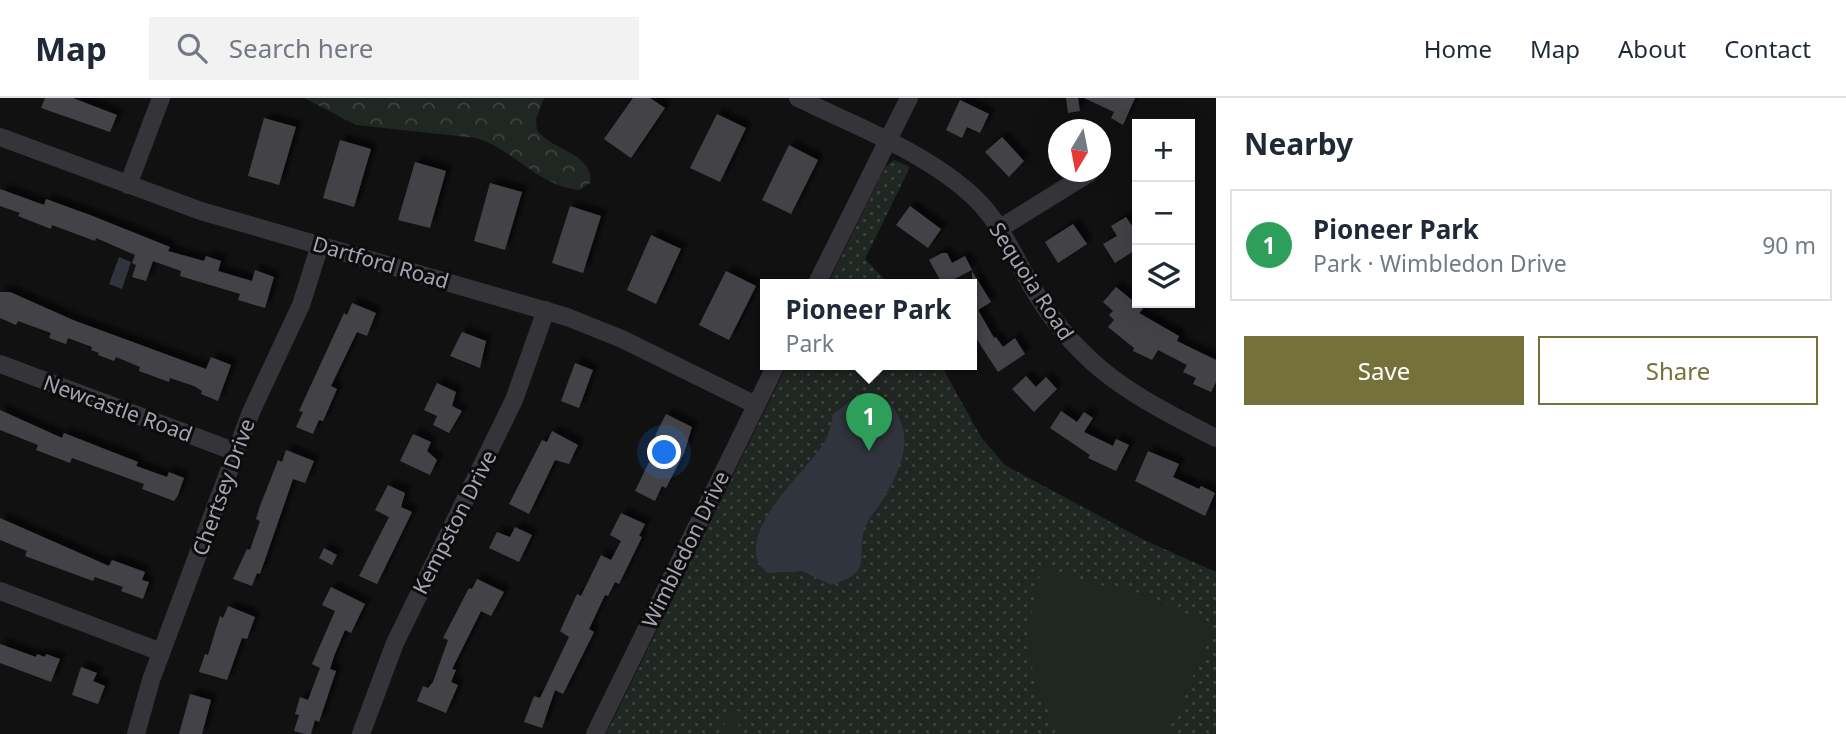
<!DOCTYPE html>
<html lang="en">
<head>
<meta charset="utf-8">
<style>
  :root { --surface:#fff; --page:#f2f2f3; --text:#1f2937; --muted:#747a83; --line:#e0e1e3; --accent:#74713b }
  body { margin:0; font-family:"Noto Sans",sans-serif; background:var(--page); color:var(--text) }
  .controls { position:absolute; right:21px; top:21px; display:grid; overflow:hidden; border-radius:0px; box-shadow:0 7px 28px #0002 }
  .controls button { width:63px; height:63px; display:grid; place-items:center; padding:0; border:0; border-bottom:2px solid var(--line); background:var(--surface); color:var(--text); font:35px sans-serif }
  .compass { position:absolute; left:1048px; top:21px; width:63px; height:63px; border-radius:50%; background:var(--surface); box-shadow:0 7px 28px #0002; rotate:190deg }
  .you { position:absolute; left:665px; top:355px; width:24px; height:24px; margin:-18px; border:5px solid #fff; border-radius:50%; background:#1a73e8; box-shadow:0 0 0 10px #1a73e833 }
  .badge { display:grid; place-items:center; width:46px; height:46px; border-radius:50%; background:var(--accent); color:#fff; font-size:23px; font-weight:700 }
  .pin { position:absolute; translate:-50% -58px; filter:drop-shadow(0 2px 4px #0008) }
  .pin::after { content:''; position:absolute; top:37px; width:24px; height:21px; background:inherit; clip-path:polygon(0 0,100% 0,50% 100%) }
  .popup { position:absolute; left:760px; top:181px; width:217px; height:91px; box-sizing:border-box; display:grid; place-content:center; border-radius:0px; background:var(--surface); filter:drop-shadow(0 2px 5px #0005); font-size:23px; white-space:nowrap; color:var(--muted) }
  .popup b { font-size:26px; color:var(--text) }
  .popup::after { content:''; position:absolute; left:50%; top:100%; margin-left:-14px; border:14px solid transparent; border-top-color:var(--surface) }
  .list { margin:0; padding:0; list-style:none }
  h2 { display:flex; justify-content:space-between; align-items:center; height:91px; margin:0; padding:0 28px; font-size:30px }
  h2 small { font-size:23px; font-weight:400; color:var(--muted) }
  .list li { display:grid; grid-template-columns:46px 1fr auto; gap:21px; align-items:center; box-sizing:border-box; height:112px; margin:0 14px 14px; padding:0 14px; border:2px solid var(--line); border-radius:0px }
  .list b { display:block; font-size:26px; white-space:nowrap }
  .list p { margin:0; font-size:23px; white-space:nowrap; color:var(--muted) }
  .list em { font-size:23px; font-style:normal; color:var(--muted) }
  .actions { display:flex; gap:14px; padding:21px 28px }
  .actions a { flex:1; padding:16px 0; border:2px solid var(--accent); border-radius:0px; text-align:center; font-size:24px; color:var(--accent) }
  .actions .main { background:var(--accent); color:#fff }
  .icon { flex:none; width:38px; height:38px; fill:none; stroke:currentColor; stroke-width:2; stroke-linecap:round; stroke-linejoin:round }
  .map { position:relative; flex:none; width:1216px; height:636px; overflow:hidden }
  header { display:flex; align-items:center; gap:42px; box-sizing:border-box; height:98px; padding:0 35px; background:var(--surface); border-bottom:2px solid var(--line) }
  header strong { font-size:33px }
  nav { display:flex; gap:38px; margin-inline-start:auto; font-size:24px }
  .search { width:490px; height:63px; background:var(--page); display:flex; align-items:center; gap:18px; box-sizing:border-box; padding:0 24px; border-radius:0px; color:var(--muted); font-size:26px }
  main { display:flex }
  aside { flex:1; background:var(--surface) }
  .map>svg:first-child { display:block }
  .grass { fill:url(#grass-dots) }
  .forest { fill:url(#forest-crowns) }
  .pitch { fill:#202622 }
  .water { fill:#30353d }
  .building { fill:#434347; filter:url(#shadow) }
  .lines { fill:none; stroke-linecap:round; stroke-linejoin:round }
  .minor { stroke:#353439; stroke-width:18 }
  .labels { text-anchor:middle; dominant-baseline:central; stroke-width:6; stroke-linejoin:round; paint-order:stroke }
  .street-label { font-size:21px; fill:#a4a5b1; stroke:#0c0c0d }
</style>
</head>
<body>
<header>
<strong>Map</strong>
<div class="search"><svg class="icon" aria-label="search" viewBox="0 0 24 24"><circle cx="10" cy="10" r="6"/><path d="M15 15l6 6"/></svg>Search here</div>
<nav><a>Home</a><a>Map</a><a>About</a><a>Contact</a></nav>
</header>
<main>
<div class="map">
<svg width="1216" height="636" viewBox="0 0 1216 636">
  <defs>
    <pattern id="grass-dots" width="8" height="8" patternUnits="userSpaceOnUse" patternTransform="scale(1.75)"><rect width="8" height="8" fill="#202622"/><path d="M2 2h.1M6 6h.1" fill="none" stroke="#3d4240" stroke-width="1.8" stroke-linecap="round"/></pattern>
    <pattern id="forest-crowns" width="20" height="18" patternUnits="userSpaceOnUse" patternTransform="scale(1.75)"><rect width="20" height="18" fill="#202622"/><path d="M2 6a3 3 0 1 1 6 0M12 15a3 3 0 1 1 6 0" fill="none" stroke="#3d4240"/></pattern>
    <filter id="shadow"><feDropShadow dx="6" dy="-6" stdDeviation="2" flood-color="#0009"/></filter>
  </defs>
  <rect width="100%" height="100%" fill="#111112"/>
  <path class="grass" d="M894 62 910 69 865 161 890 187H827L885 69Z
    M787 267H941L981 339 1005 367 1144 442 1216 474V636H606Z"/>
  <path class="forest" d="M304 0H544L536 21 537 32C550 52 595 55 590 85L580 92C537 88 514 51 476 40L356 27Z"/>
  <path class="pitch" d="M1043 468 1095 487 1125 489 1206 524 1212 536 1167 636H1066C1021 591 1024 524 1043 468Z
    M732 610 744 616 734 636H720Z"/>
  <path class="water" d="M119 159 131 164 122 191 109 186Z
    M857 298 888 303C917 337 903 366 883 402 877 411 869 419 865 429 855 459 876 474 831 487L802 473 768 475C726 443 804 375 823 347 829 337 831 327 833 316Z"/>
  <path class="building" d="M45 0H73L117 17 110 34 41 10Z
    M633 0H650L665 10 631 60 604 41Z
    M1066 0H1078L1080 13 1068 15Z
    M1084 0H1135L1123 27 1111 20 1114 14Z
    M960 2 989 16 980 35 967 29 962 40 946 32Z
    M717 16 746 30 720 84 690 70Z
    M264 20 296 29 279 87 248 78Z
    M1002 39 1024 63 1009 79 985 54Z
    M340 42 371 51 354 109 323 100Z
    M789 47 818 62 791 116 762 102Z
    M415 64 446 73 430 130 398 122Z
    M490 85 522 94 505 152 474 143Z
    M0 91 44 107 46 101 90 117 170 149 168 153 204 163 206 158 221 163 218 173 252 183 255 172 274 179 265 210 238 202 240 196 180 178 181 173 153 163 146 183 132 179 136 167 132 165 135 157 96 140 95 143 52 127 51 131 18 118 20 115 0 108Z
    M570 108 601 118 583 175 552 165Z
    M910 108 941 131 928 150 896 127Z
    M1126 119 1134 131 1137 151 1115 165 1103 146 1117 138 1111 128Z
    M1073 126 1087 146 1058 165 1045 144Z
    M651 137 681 151 656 206 627 192Z
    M942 155H947L952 165 965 158 972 172 943 187 929 162Z
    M726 173 756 188 729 242 699 227Z
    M972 173 991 204 978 212 994 240 996 239 1003 249 1015 240 1025 256 998 274 972 234Z
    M1116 189 1143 211 1139 215 1179 238 1177 243 1216 262V284L1211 294 1193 286 1196 280 1183 274 1187 267 1158 252 1152 262 1133 253 1134 250 1108 229 1114 222 1109 217 1113 213 1103 204Z
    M0 194H10L73 222 206 271 211 259 231 267 218 303 201 296 202 293 194 288 170 280 169 284 139 273 140 269 116 259 114 263 98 257 99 255 91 252 92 249 68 240 66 246 49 240 51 235 18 223 16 227 0 220Z
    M352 205 376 215 367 238 357 234 331 288 337 291 323 323 319 322 313 336 296 329 303 314 299 313 344 215 347 217Z
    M462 234 486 243 480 270 450 258Z
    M575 265 593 272 579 310 561 303Z
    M1026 278 1036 289 1046 279 1057 291 1034 314 1012 291Z
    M437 285 456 294 452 308 462 313 449 335 433 327 437 318 424 312Z
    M0 312 62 340 64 335 138 364 136 368 167 379 169 374 184 380 178 397 174 403 142 391 144 386 72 360 70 365 36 352 38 347 0 332Z
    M1061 313 1077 324 1084 314 1093 320 1084 334 1113 348 1116 341 1129 347 1116 373 1088 360 1090 357 1050 330Z
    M666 316 692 329 684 355 666 390 662 388 655 403 635 393 650 362 660 367 671 346 655 338Z
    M552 333 578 347 569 366 555 362 529 416 509 406 542 342 547 344Z
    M413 336 431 344 427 353 437 362 430 377 400 363Z
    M286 352 314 363 305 385 293 381 260 476 257 475 252 488 233 481 247 451 250 452 260 423 256 421 260 408 278 362 282 364Z
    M1148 353 1179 366 1173 379 1199 391 1201 388 1215 395 1205 418 1135 383Z
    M388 387 405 395 401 409 412 414 377 486 359 478 389 419 375 412Z
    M621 415 645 426 639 438 642 439 619 486 615 484 608 498 605 497 589 531 594 534 563 596 555 592 542 630 524 624 534 598 540 600 569 539 560 533 577 496 581 498 601 457 611 462 621 443 610 437Z
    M0 420 109 468 112 462 145 474 142 482 149 484 143 501 121 493 123 489 95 479 93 483 25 458 27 453 0 442Z
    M515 429 532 437 519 464 489 450 497 434 510 439Z
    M324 450 337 457 332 467 319 460Z
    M477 481 504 494 491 518 481 513 452 571 456 572 451 584 458 587 446 615 417 603 423 588 428 590 433 584 448 542 443 540 469 490 472 491Z
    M331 489 365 506 351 535 345 532 334 558 330 571 336 573 319 624 315 622 311 636H305L294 633 299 617 295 616 300 599 308 602 320 570 312 566 335 513 322 507Z
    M228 508 255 519 247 541 242 540 227 582 199 574 205 556 208 557 220 518 223 520Z
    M0 546 36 559 37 556 45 559 46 556 60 561 51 584 0 565Z
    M81 569 97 575 93 583 105 588 98 606 72 597Z
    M190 596 211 602 202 636H179Z"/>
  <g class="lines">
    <path class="minor" d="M798 0C857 29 929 55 977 102 1003 128 1017 166 1037 197 1085 274 1138 300 1216 340
      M0 39 201 113 567 219 622 241 756 307
      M128 87 161 0
      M999 131 1089 75
      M816 187 909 0
      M0 266 236 354
      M0 493 161 554
      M136 636 151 582 251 314 301 207 320 147
      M361 636 395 545 514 302 546 212
      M595 636 776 267"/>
  </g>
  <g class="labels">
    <g class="street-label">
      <text transform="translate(381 164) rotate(16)">Dartford Road</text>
      <text transform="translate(1032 183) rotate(57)">Sequoia Road</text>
      <text transform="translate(118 310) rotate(20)">Newcastle Road</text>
      <text transform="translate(223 389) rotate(-70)">Chertsey Drive</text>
      <text transform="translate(454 424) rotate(-63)">Kempston Drive</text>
      <text transform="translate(685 451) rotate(-64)">Wimbledon Drive</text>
    </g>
  </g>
</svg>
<div class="controls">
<button>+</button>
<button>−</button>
<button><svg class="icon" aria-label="layers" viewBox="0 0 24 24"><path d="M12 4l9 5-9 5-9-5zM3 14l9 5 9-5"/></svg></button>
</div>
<svg class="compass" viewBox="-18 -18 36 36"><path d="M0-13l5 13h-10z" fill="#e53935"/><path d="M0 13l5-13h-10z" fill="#747a83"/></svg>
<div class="you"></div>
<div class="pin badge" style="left:869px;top:353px;background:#2e9e5b">1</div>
<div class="popup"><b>Pioneer Park</b>Park</div>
</div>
<aside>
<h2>Nearby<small></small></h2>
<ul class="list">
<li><span class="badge" style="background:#2e9e5b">1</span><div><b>Pioneer Park</b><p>Park · Wimbledon Drive</p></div><em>90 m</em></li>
</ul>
<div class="actions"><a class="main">Save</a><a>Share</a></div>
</aside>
</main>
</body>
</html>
